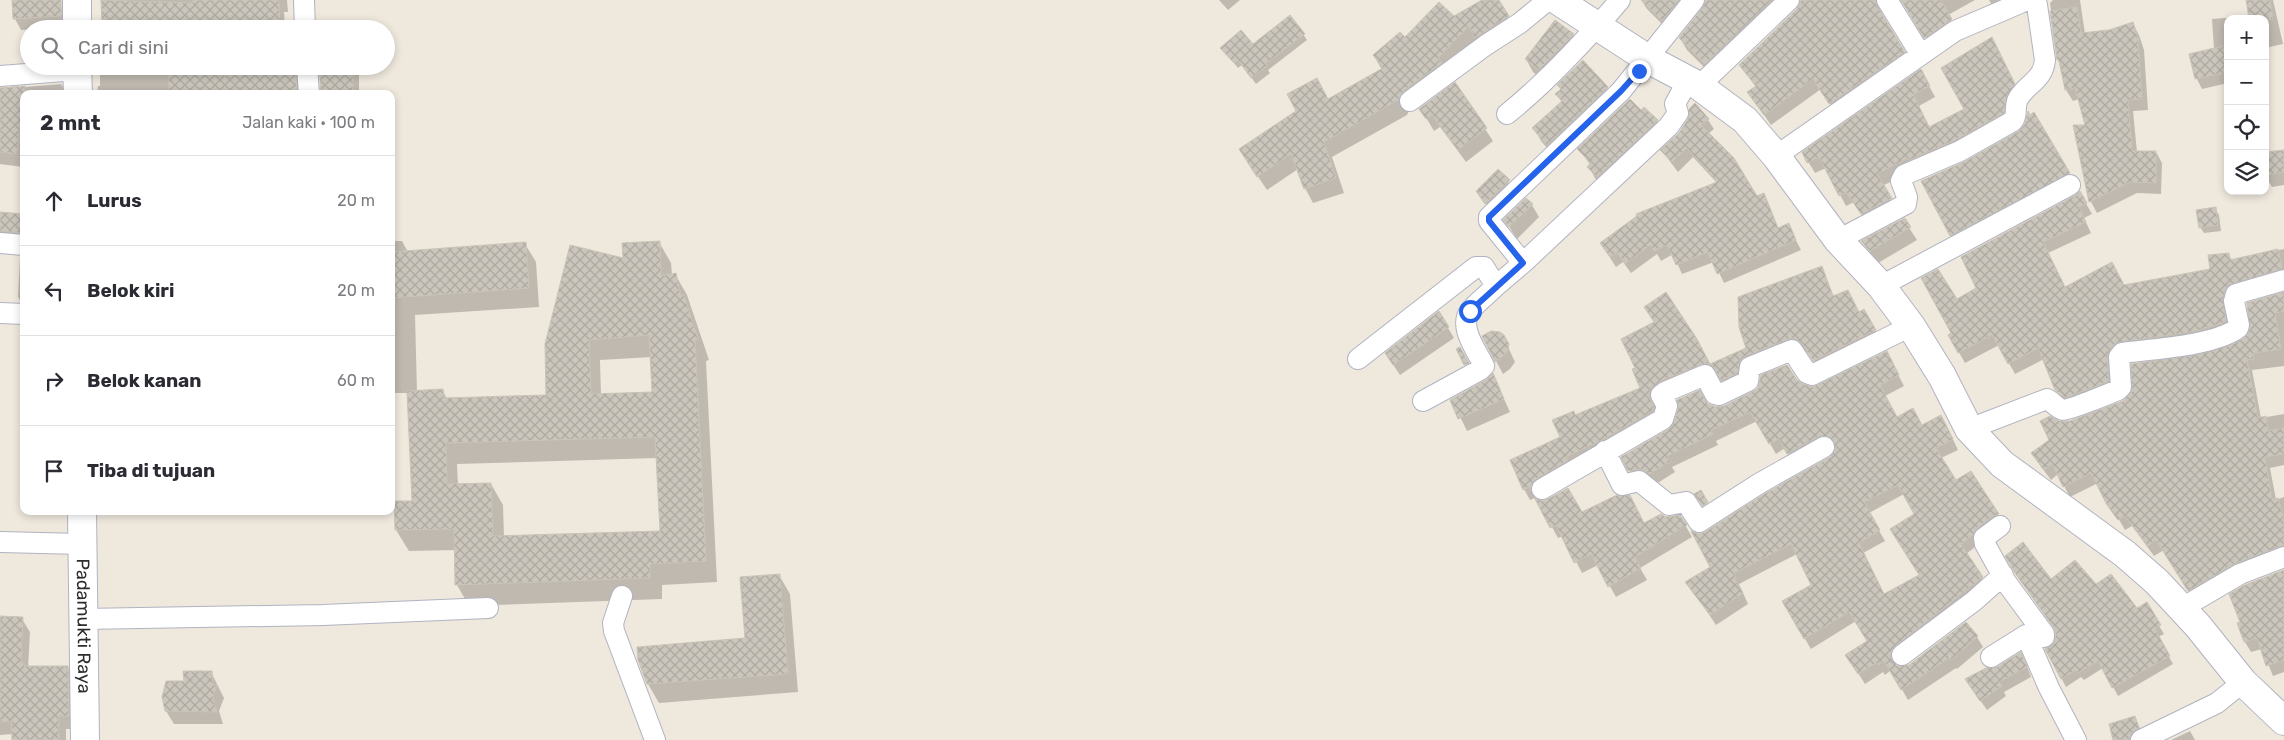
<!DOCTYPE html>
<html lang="id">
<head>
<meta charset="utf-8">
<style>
  :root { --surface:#fff; --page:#f7f7f7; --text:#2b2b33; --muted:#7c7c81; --line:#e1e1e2 }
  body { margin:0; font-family:Rubik,sans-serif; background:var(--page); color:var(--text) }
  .controls { position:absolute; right:15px; top:15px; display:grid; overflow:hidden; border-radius:10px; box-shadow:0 2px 8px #0003 }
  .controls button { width:45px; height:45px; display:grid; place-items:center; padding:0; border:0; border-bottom:1px solid var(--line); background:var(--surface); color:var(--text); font:25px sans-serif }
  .stop { position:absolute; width:15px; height:15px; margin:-11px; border:4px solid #2563eb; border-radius:50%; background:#fff }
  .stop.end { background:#2563eb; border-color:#fff; box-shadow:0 1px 5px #0008 }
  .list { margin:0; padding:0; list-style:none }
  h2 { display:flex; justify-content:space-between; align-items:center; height:65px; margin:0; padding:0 20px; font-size:21px }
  h2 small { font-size:16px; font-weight:400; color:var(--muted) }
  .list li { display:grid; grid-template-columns:32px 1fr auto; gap:15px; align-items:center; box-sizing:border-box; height:90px; padding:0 20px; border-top:1px solid var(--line) }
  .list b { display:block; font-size:19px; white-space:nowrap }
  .list em { font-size:16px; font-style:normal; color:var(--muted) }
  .icon { flex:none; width:28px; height:28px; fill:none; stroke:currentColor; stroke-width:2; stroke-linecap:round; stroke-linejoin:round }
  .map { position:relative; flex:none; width:2284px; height:740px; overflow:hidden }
  .search { position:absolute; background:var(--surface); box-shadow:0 2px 8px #0003; left:20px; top:20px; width:375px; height:55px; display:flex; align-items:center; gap:12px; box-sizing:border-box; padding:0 18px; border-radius:28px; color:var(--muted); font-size:19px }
  .panel { position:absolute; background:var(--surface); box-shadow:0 2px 8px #0003; left:20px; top:90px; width:375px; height:425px; border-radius:10px }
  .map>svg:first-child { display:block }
  .shadow { fill:#0003; fill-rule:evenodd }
  .building { fill:url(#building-cross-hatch); stroke:#cbc4b6; fill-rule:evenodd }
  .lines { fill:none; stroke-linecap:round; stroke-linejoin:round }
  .street-casing { stroke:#b1b3c1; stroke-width:22 }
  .secondary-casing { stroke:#b1b3c1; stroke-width:30 }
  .street { stroke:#fff; stroke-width:20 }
  .secondary { stroke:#fff; stroke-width:28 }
  .route { stroke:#2563eb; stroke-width:6 }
  .labels { text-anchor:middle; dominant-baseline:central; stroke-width:4.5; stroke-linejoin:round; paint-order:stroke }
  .street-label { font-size:18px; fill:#2c2c2c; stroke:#fff }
</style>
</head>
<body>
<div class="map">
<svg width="2284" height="740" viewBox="0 0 2284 740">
  <defs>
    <pattern id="building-cross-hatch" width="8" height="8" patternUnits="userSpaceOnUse" patternTransform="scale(1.25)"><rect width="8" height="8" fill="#cac6bc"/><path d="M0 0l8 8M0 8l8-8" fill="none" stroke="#aeaaa2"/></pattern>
  </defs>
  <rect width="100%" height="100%" fill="#efe8dd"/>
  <path class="shadow" d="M13 0H61L63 27 21 30 15 19Z
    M102 0H287L288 12H284L285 29H103Z
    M1219 0H1240L1228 10Z
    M1485 0H1498L1516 31 1411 106 1407 115 1332 157 1344 193 1313 203 1305 188 1298 169 1267 190 1240 150 1382 70 1374 56 1405 39 1454 18Z
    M1641 0H1697L1669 31 1647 9Z
    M1705 0H1787L1712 75 1687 50 1680 38 1705 8 1707 1Z
    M1828 0H1975L1948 15 1957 31 1932 48 1905 5 1900 0 1888 1 1882 7V18L1910 63 1837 115 1821 89 1771 125 1749 93 1756 87 1740 65Z
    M1989 0H2024L1997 14Z
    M2080 0 2085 34 2109 31 2133 24 2139 35 2144 50 2148 110 2133 111 2137 152H2156L2162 163 2161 194 2137 193 2097 213 2091 202 2074 127 2086 126 2079 99 2073 101 2066 90 2058 59 2050 3 2053 0Z
    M2248 0H2273L2283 44 2265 48V19H2228V83L2202 89 2197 79 2191 55 2214 49 2212 19 2250 16Z
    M1303 34 1307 40 1268 70 1270 73 1256 84 1242 65 1238 68 1222 48 1253 45Z
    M1573 35 1580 48 1546 82 1533 72 1526 59Z
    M1998 49 2020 96 2010 124 1882 186 1897 210 1868 225 1854 202 1846 206 1826 168 1815 173 1803 153 1927 82 1935 97 1919 106 1930 128 1966 110Z
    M100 66H305L302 94H170V90H132V94H97L98 86H100Z
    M319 66H354L359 75V94H322Z
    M61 84 67 94H24V246L0 248V213L20 215 23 167 0 164V89Z
    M1455 84 1493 141 1466 162 1440 127 1434 131 1421 109Z
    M1559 85 1607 88 1614 101 1555 157 1541 141 1534 128 1562 103 1557 94 1562 90Z
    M1641 111 1657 121 1663 132 1604 187 1595 178 1589 167 1591 166 1579 149Z
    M2034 113 2076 186 1958 248 1951 235 1966 163 2020 132 2029 116Z
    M1708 120 1714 129 1708 134 1756 198 1769 205 1778 229 1788 225 1801 250 1724 283 1714 262 1682 274 1673 254 1661 261 1657 254 1631 273 1623 262 1616 267 1601 244 1717 183 1693 157 1678 172 1662 151Z
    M2284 151V185L2272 187 2265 175Z
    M1498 170 1512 187 1490 209 1481 197Z
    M2080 193 2092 214 2084 218 2091 233 2048 253 2065 288 2124 287 2211 270 2228 254 2232 260 2284 249V280L2234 296 2231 332 2123 353 2114 392 2063 401 2044 359 2015 374 1999 345 1965 363 1949 335 1952 334 1957 301 1978 288Z
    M1532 205 1539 217 1517 239 1505 220Z
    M2215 209 2219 215 2221 231 2204 233 2200 227Z
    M1904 220 1917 240 1878 263 1862 242Z
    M391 241H402L408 252 525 244 536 262 539 307 415 315 417 392 443 391 447 399 547 396 624 260 659 242 671 263 672 275 675 274 687 295 709 360 706 361 717 582 662 585V599L469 606 457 585 456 550 409 551 396 530V503L413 502 409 393H391ZM652 357 654 393 601 395 600 360ZM657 458 661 532 504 537 503 505 491 484 458 485 457 464Z
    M24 257V307L18 297 20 258Z
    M1821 268 1834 297 1870 321 1881 341 1821 371 1809 354 1799 348 1729 391 1720 376 1712 374 1656 401 1655 408 1660 419 1537 495 1536 499 1535 498 1530 500 1524 489 1575 416 1642 388 1696 340 1710 365 1748 349Z
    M2284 292V366L2252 370 2261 418 2284 414V465L2270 468 2276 500 2284 497V557L2195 600 2164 550 2154 556 2132 526 2125 530 2098 483 2070 497 2058 474 2051 480 2039 464 2059 422H2070L2127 399 2134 387 2202 356 2232 346 2245 339Z
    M1448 328 1454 338 1400 375 1386 354Z
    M1503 336 1515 362 1510 369 1503 374 1496 361Z
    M1892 363 1904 386 1885 396 1897 418 1922 427H1947L1958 450 1941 458 1956 482 1970 472 2004 525 1966 554 1988 588 1896 662V667L1909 666 1977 637 1983 647 1957 669 1956 668 1908 700 1891 670 1885 675 1883 672 1865 684 1853 665 1869 642 1856 621 1811 649 1783 602 1812 585 1797 554 1739 584 1748 604 1716 625 1687 582 1711 567 1699 535 1706 533 1831 458 1838 447 1825 446 1794 464 1785 448 1776 454 1757 421 1716 441 1718 445 1672 467 1675 472 1656 484 1636 481 1630 471 1670 430 1707 405 1716 408 1724 407 1796 381 1802 385 1813 388ZM1904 494 1916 514 1920 575 1884 595 1863 553 1885 541 1869 513Z
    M1493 375 1510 412 1467 431 1452 400 1486 381Z
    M1537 500 1581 514 1645 524 1680 516 1692 537 1640 568 1647 580 1616 597 1598 565 1582 573 1563 536 1558 538Z
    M2007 556 2051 581 2096 586 2137 609 2146 604 2164 634 2158 637 2173 664 2118 696 2103 668 2084 680 2081 677 2066 687 2046 649 2055 644 2056 630 2021 581Z
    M2284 570V672L2273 676 2262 649 2251 652 2245 642 2242 622 2246 586Z
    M779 575 790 594 798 692 659 703 648 684 639 660 746 640Z
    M0 618 22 619 30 632 28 668H68L75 681 76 729H66V740H13V734L0 735Z
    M2026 663 2031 677 2004 692 2006 696 1987 710 1966 680Z
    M211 672 224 698 219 711 223 724H174L166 711 185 683Z
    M2135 717 2145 740H2115Z
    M2190 731 2195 740H2171Z"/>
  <path class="building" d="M12 0H61V16L13 19Z
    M101 0 193 3V0H279L280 28 143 29V25L102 26Z
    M1482 0H1499L1509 16 1475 38 1469 26 1438 58 1442 63 1403 91 1398 100 1324 142 1336 178 1304 189 1291 154 1257 177 1239 149 1296 111 1287 94 1317 78 1328 99 1383 68 1373 55 1400 32 1405 37 1439 2 1454 16Z
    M1641 0H1679L1662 21Z
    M1706 0H1772L1705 64 1679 38 1703 7Z
    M1801 0H1875L1877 6 1905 52 1829 104 1813 79 1764 115 1747 92 1756 86 1739 65 1797 9Z
    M1901 0H1941L1952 19 1924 38Z
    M2246 0H2270L2273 19H2249Z
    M2077 7 2081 33 2109 30 2133 22 2138 38 2142 99 2128 100 2132 151H2156V183L2130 182 2089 202 2073 125H2085L2075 88 2065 90 2059 60H2057L2050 11Z
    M1290 15 1305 34 1265 64 1267 66 1251 78 1238 60 1234 63 1220 48 1241 30 1253 44Z
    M1555 20 1574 34 1538 70 1525 59Z
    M1992 37 2015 84 2006 97 2004 113 1955 140 1909 160 1908 158 1877 174 1892 198 1861 214 1846 192 1839 196 1819 157 1807 163 1802 152 1921 69 1930 86 1913 94 1929 127 1964 109 1941 68Z
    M2223 46 2228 72 2195 79 2189 54Z
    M1583 60 1608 87 1547 145 1532 128 1562 101 1555 94 1561 89 1557 85Z
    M168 66H218L219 76 255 73V71L278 69V66H295L297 94H169Z
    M319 66H353V94H321Z
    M1455 82 1487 128 1458 150 1432 115 1426 119 1419 109Z
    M25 86 17 154 0 152V88Z
    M1630 99 1641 110 1644 107 1658 120 1597 177 1587 167 1591 163 1577 149Z
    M1695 103 1709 119 1701 125 1734 158 1757 196 1764 193 1778 228 1789 223 1796 240 1717 274 1708 252 1676 265 1667 245 1654 251 1650 245 1625 264 1617 252 1610 257 1600 243 1637 216 1636 214 1717 182 1687 148 1672 162 1660 150 1679 133 1688 119 1689 109Z
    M2028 111 2030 115 2034 112 2070 173 1950 236 1921 181 1966 161 2019 131 2025 124Z
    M2284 150V172L2265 175V152Z
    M1498 169 1510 180 1485 204 1476 191Z
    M2080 191 2087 203 2079 207 2086 222 2043 242 2065 287 2112 262 2124 285 2210 269 2208 255 2229 253 2230 260 2278 249 2282 269 2228 285 2223 298 2226 321 2222 323 2196 331 2116 343 2110 350 2107 357 2109 381 2065 398 2055 390 2038 348 2008 364 1992 335 1958 353 1948 335 1951 333 1921 278 1938 269 1957 299 1976 288 1961 257 2076 195Z
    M1526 198 1533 204 1509 227 1503 220Z
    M2216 207 2218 225 2199 228 2196 210Z
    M0 212 24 214V233L0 231Z
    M1905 218 1911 227 1870 251 1861 241Z
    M660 241 661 276 676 273 681 296 684 295 698 339 695 340 706 561 650 564V578L455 585 454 529 395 530 394 501H412L407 391 443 389 444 398 546 395 545 344 570 245 623 258 622 243ZM649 335 652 392 591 394 589 340ZM655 437 660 531 493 536 491 483 447 484 446 443Z
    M526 242 529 288 391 298V252Z
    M1822 266 1833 296 1848 290 1859 312 1864 309 1876 330 1813 361 1802 343 1792 338 1745 356 1740 360 1737 373 1721 381 1712 365 1706 363 1660 381 1650 390 1649 396 1654 407 1653 411 1604 439 1566 457 1568 460 1536 479 1532 484 1531 491 1529 487 1523 490 1510 460 1560 437 1552 420 1574 411 1575 415 1640 388 1632 369 1635 368 1621 339 1654 322 1644 307 1666 292 1697 339 1710 364 1746 348 1739 327 1738 297Z
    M2284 292V311L2275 313 2281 349 2253 353 2254 359 2247 360 2258 418 2266 416 2268 431 2284 428V454L2265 457 2272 499 2278 498 2284 520V545L2236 563 2188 591 2156 540 2148 546 2125 516 2118 520 2107 505 2091 473 2063 487 2052 464 2044 470 2031 453 2049 440 2040 421 2050 416 2059 421H2070L2123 401 2132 391 2131 364 2201 354 2233 344 2244 338 2250 329 2247 303Z
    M1439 311 1449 327 1393 365 1385 353Z
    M1491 331 1500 332 1504 335 1509 344 1507 353 1495 362 1482 336Z
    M1460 347 1469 363 1464 365 1456 349Z
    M1887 351 1899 375 1880 385 1897 417 1913 408 1922 425 1941 415 1953 439 1936 448 1956 480 1971 471 1999 514 1993 516 1977 528 1973 535 1961 544 1983 577 1895 646 1891 651 1890 657 1897 666 1909 665 1966 622 1978 636 1951 660 1949 658 1901 690 1884 661 1878 665 1876 663 1858 674 1845 655 1867 641 1849 612 1804 639 1782 601 1811 585 1791 544 1734 573 1736 577 1734 578 1743 593 1710 615 1685 582 1710 567 1691 531 1699 534 1705 532 1766 493 1830 457 1836 448 1830 437 1819 436 1787 454 1779 439 1769 444 1750 412 1711 430 1713 434 1667 456 1671 461 1649 474 1641 469 1628 471 1621 457 1669 429 1674 422 1678 409 1677 400 1700 390 1708 404 1716 407 1724 406 1754 391 1758 388 1761 375 1787 365 1797 380 1803 384 1813 387ZM1898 485 1914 514 1890 529 1919 575 1884 594 1859 543 1880 530 1864 502Z
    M1493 373 1504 399 1458 419 1450 400 1486 380Z
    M1568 488 1582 512 1617 495H1630L1644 523 1661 514 1666 517 1680 515 1687 525 1635 557 1641 568 1608 587 1591 554 1574 563 1556 525 1550 528 1534 497 1542 501 1548 499Z
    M1701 490 1708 502 1703 506 1694 494Z
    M2023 542 2051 579 2075 560 2096 584 2111 574 2137 608 2147 602 2161 625 2155 629 2170 656 2112 688 2098 661 2078 673 2076 670 2061 679 2045 649 2054 643 2056 634 2054 628 2015 573 2005 556Z
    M2284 570V660L2266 666 2257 638 2244 642 2237 623 2240 622 2229 594 2245 585Z
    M780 574 788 674 647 684 638 660 637 647 745 638 740 577Z
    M0 616 23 617 21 663H24V666H68L69 716H59V740H12L11 721 0 722Z
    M2021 652 2027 667 1999 682 2002 686 1980 701 1965 679 1986 668 1997 667Z
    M183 671H212L213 685H217L213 697 217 712 165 711 162 697 166 681H184Z
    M2135 716 2139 728 2131 733 2129 740H2113L2109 724Z"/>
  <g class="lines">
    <defs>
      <path id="street" d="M304 0 305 29
        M1887 0 1921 55
        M307 66 309 94
        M0 76 77 70
        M1699 86 1789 0
        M1410 101 1486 45 1520 23 1548 0
        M1507 114C1549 80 1585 41 1620 0
        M1776 156 1955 31 2025 1 2032 0
        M1838 240 1906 204 1907 197 1901 181 1904 175 1960 151 2013 121C2018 114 2014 106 2018 99 2026 84 2043 81 2045 60L2037 5 2035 0
        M0 243 24 245
        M1523 263 1669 126 1678 113 1675 104 1688 80
        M1881 286 2070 185
        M0 313 24 314
        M1358 359 1476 267H1484L1496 286 1523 263 1489 221V217L1621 91 1694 0
        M1423 401 1480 370 1484 366C1477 351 1458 327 1470 311 1477 302 1488 294 1496 286
        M1969 429 2047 399C2053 402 2056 408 2063 410 2067 411 2111 393 2118 390L2121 387 2119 357 2122 353C2152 349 2214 346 2238 328L2239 325 2234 301 2236 294 2284 280
        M1605 451 1622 485 1639 481 1669 505 1686 502 1699 522 1760 483 1824 447
        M1542 489 1663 419 1667 406 1661 395 1665 392 1705 375 1715 394 1719 395 1748 381 1750 367 1792 350 1807 373 1812 375 1911 326
        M2000 526 1984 538 1985 544 2006 582 2044 634V637L2026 635 2049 688 2076 740
        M0 542 82 544
        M622 596 613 623 614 631 655 740
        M2182 608 2240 574 2284 557
        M83 619 323 615 488 608
        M1902 655 1974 601 2003 575
        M1991 657 2026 635
        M2141 740 2217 703 2243 682"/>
      <g id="secondary">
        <path d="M1557 0 1648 59 1699 86 1745 120 1776 156 1838 240 1881 286 1911 326 1942 376 1969 429 2002 464 2125 554 2157 582 2198 626 2243 682 2284 721"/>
        <path d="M77 29V0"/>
        <path d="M77 66 78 94"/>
        <path id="s1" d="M82 511 85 740"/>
      </g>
    </defs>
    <use href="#street" class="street-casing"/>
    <use href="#secondary" class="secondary-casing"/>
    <use href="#street" class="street"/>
    <use href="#secondary" class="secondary"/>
  </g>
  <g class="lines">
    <path class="route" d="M1470 311 1523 263 1489 221V217L1621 91 1639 71"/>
  </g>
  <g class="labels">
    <g class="street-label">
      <text stroke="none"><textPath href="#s1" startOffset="115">Padamukti Raya</textPath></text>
    </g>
  </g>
</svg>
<div class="controls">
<button>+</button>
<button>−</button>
<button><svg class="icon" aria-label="locate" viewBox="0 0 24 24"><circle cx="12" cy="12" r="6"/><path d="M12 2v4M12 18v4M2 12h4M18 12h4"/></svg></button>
<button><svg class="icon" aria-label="layers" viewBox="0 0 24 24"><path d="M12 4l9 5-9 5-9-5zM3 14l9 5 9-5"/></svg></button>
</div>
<div class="stop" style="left:1470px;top:311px"></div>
<div class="stop end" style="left:1639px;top:71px"></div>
<div class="search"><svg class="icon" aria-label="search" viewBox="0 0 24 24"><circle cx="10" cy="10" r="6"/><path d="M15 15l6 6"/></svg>Cari di sini</div>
<section class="panel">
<h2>2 mnt<small>Jalan kaki · 100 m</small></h2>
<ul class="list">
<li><svg class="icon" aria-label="ahead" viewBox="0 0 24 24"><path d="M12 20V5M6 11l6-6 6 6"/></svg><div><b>Lurus</b></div><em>20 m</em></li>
<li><svg class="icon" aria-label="left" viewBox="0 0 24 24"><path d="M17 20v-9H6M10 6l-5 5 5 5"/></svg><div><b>Belok kiri</b></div><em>20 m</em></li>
<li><svg class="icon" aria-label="right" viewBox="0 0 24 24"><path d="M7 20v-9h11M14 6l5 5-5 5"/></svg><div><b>Belok kanan</b></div><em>60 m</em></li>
<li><svg class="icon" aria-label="arrive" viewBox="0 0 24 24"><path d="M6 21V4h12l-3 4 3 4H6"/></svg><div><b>Tiba di tujuan</b></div></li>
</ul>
</section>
</div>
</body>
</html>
